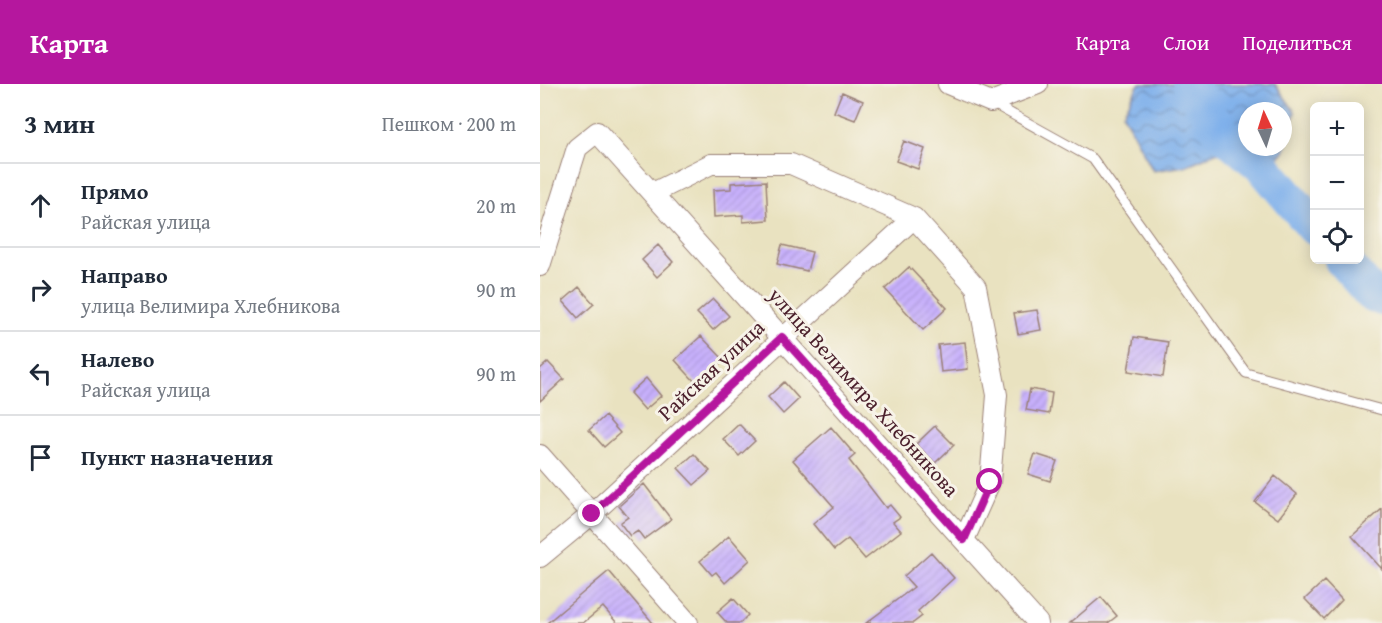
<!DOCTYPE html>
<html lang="ru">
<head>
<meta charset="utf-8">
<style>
  :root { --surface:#fff; --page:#f6f6f7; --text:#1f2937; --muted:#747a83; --line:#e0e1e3; --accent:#b5179e }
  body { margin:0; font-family:"Gentium Book Plus",serif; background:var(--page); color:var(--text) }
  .controls { position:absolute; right:18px; top:18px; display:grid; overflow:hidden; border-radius:9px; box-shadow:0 3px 15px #0003 }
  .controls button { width:54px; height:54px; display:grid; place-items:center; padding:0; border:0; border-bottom:2px solid var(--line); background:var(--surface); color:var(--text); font:30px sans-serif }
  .compass { position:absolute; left:698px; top:18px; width:54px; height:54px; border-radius:50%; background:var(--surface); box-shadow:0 3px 15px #0003; rotate:356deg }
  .stop { position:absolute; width:18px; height:18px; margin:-14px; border:4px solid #b5179e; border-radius:50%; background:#fff }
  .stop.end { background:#b5179e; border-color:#fff; box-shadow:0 2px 6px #0008 }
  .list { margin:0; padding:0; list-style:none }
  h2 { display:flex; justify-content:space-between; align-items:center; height:78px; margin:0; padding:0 24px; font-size:26px }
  h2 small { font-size:20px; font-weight:400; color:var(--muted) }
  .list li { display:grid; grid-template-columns:39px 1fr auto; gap:18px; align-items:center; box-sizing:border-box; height:84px; padding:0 24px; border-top:2px solid var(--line) }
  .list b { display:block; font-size:22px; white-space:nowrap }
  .list p { margin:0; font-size:20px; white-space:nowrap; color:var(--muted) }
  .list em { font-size:20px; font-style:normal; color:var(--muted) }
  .icon { flex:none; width:33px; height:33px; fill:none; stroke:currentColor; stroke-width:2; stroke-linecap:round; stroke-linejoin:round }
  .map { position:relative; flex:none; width:842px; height:539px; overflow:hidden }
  header { display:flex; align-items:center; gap:36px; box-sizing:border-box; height:84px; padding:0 30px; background:var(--accent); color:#fff }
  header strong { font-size:28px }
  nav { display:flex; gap:33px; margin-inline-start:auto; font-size:21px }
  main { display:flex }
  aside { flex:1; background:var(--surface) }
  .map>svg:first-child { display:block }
  .water { fill:url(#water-waves); stroke:#64688b; stroke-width:1.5; fill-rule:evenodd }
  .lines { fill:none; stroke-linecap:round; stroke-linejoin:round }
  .river { stroke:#7fb0eb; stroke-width:36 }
  .building { fill:url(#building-hatch) }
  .lane-casing { stroke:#9a8076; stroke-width:11 }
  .street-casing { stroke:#9a8076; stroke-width:22 }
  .lane { stroke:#fff; stroke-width:9 }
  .street { stroke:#fff; stroke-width:20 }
  .route { stroke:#b5179e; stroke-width:8 }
  .labels { text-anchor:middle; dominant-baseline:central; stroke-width:6; stroke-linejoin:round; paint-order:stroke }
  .street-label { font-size:21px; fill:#4a1f2b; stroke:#f7f3e8 }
</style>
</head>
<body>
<header>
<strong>Карта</strong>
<nav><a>Карта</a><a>Слои</a><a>Поделиться</a></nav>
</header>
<main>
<aside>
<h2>3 мин<small>Пешком · 200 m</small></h2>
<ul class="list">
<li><svg class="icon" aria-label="ahead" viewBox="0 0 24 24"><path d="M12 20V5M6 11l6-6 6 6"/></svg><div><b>Прямо</b><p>Райская улица</p></div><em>20 m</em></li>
<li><svg class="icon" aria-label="right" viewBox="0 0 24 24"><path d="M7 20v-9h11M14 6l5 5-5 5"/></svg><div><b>Направо</b><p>улица Велимира Хлебникова</p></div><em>90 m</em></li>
<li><svg class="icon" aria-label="left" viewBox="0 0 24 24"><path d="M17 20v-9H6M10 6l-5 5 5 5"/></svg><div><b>Налево</b><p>Райская улица</p></div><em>90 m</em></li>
<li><svg class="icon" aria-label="arrive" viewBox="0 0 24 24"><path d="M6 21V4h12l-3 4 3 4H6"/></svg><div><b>Пункт назначения</b></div></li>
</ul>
</aside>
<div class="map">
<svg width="842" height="539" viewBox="0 0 842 539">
  <defs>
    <pattern id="water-waves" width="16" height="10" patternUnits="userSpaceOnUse" patternTransform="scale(1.5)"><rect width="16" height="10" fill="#7fb0eb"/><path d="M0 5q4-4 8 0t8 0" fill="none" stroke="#6a8fbf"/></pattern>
    <pattern id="building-hatch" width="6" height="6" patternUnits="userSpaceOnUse" patternTransform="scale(1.5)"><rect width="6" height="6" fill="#c7b0fc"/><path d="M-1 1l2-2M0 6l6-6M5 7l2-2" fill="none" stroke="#ac97d8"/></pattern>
  </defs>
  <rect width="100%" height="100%" fill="#f7f3e8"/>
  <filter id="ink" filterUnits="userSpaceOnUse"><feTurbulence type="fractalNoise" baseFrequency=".0167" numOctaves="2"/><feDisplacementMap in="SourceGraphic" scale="12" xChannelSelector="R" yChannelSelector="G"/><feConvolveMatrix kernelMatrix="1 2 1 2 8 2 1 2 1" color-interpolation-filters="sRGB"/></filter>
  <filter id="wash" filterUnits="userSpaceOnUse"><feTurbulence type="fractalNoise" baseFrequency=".008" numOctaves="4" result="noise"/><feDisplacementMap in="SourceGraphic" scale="24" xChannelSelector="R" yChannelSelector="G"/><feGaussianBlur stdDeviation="1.35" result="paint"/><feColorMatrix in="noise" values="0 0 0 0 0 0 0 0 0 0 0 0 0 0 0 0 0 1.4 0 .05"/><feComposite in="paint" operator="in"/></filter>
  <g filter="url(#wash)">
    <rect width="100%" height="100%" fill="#e9e2c0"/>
    <path class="water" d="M599 0H735L755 28 745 66 727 88 678 68 645 82 613 87 583 30ZM707 27H743V63H707Z"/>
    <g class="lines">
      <path class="river" d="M650 0 679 46 723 83 774 143
        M802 176 831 209 842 214"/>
    </g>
    <g id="blocks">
      <path class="building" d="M302 8 323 17 315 36 294 28Z
        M364 57 385 65 378 85 356 77Z
        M226 97 228 136 203 138V131L174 133 173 106 191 105V99Z
        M118 161 133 178 117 193 102 176Z
        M242 161 272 168 267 187 237 180Z
        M369 183 407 224 383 246 345 205Z
        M39 203 54 220 38 234 23 217Z
        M173 215 189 232 173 246 157 229Z
        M497 226 501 246 478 250 474 229Z
        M161 252 184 276 157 300 135 276Z
        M594 253 628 258 623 293 588 287Z
        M425 258 428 285 401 288 398 261Z
        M8 278 24 295 0 317V285Z
        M106 294 121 312 105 326 90 309Z
        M244 298 259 315 243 330 228 313Z
        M490 305 512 309 509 330 486 326Z
        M65 332 80 349 64 363 49 346Z
        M199 340 215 357 199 372 183 355Z
        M395 342 414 361 395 379 376 360Z
        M291 343 315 371 309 376 346 424 350 421 360 433 353 438 361 447 325 475 308 455 294 466 273 440 294 423 253 376Z
        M154 370 170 387 154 401 138 384Z
        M495 370 517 377 510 397 488 390Z
        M735 392 757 410 738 435 715 418Z
        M104 400 131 435 104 455 98 447 90 452 80 439 88 433 79 422Z
        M842 425V485L812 452Z
        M189 452 210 476 185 499 176 488 172 491 160 477Z
        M391 468 414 494 378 527 382 532 373 539H326L374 503 364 492Z
        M69 487 113 539H77L63 523 43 539H7Z
        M784 497 802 516 784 535 765 515Z
        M561 513 577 532 568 539H530Z
        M193 514 208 531 200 539H187L177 528Z"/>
    </g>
  </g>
  <g filter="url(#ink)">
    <use href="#blocks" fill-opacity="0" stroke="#9a8076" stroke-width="1.5"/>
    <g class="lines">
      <defs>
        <path id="lane" d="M452 19 553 75 706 289 842 326"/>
        <path id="street" d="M408 0 451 18 498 0
          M113 109 171 80H251L374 134 436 203 457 311 450 398 424 456
          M0 182 37 64 57 48 498 539
          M0 371 148 539
          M0 473 52 430 374 134"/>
      </defs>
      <use href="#lane" class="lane-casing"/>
      <use href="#street" class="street-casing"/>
      <use href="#lane" class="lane"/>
      <use href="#street" class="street"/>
    </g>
  </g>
  <g class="lines" filter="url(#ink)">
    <path class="route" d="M52 430 242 253 424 456 450 398"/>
  </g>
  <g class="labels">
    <g class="street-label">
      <text transform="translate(171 286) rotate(-43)">Райская улица</text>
      <text transform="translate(324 308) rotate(48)">улица Велимира Хлебникова</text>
    </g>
  </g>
</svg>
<div class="controls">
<button>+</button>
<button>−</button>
<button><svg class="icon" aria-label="locate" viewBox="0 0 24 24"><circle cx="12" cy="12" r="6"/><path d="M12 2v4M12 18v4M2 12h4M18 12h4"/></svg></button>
</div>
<svg class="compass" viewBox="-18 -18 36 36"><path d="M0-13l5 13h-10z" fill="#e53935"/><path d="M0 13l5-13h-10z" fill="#747a83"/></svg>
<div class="stop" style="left:450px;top:398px"></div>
<div class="stop end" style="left:52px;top:430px"></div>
</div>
</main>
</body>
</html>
